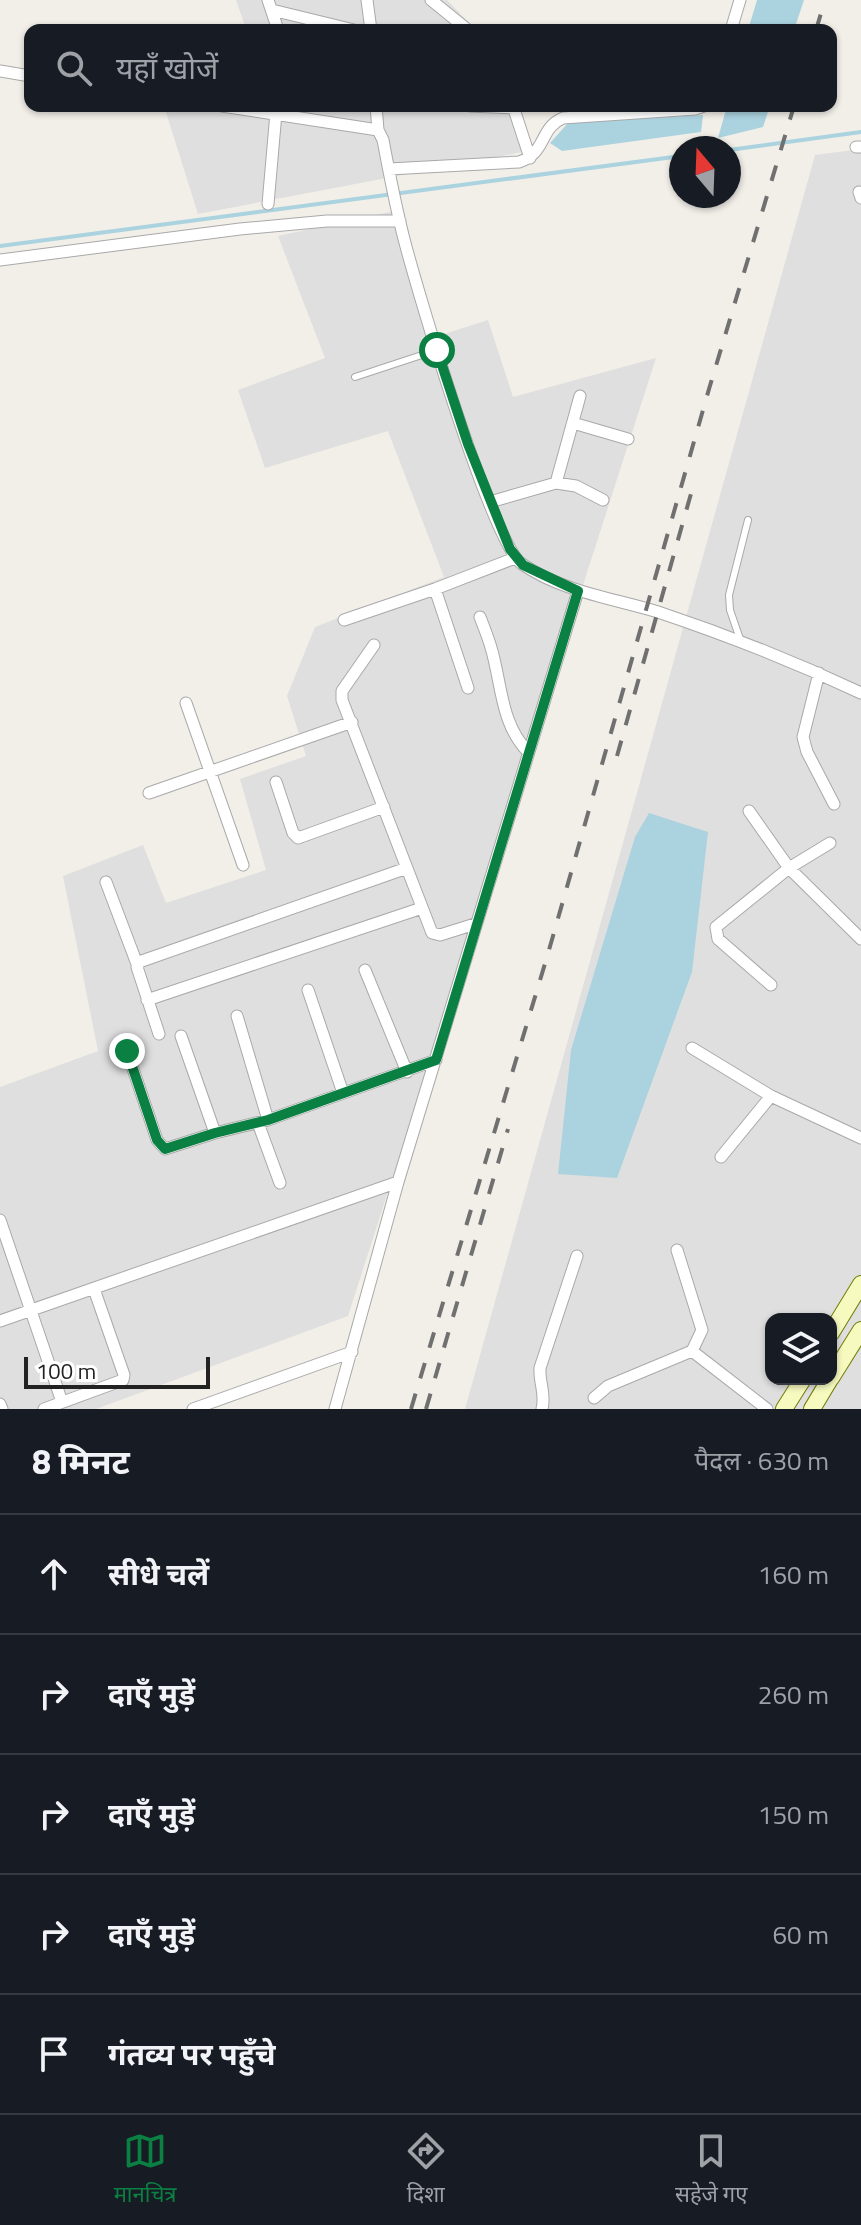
<!DOCTYPE html>
<html lang="hi">
<head>
<meta charset="utf-8">
<style>
  :root { --surface:#171b24; --page:#20242c; --text:#f1f3f6; --muted:#9ea1a6; --line:#363941; --accent:#0b8043 }
  body { margin:0; font-family:"Titillium Web","Noto Sans Devanagari",sans-serif; background:var(--page); color:var(--text) }
  .controls { position:absolute; right:24px; bottom:24px; display:grid; overflow:hidden; border-radius:16px; box-shadow:0 2px 6px #0004 }
  .controls button { width:72px; height:72px; display:grid; place-items:center; padding:0; border:0; border-bottom:2px solid var(--line); background:var(--surface); color:var(--text); font:40px sans-serif }
  .compass { position:absolute; left:669px; top:136px; width:72px; height:72px; border-radius:50%; background:var(--surface); box-shadow:0 2px 6px #0004; rotate:341deg }
  .scale { position:absolute; left:24px; bottom:20px; width:186px; box-sizing:border-box; padding-left:8px; border:4px solid #222; border-top:0; font-size:22px; line-height:28px; white-space:nowrap; color:#222; -webkit-text-stroke:6px #fff; paint-order:stroke }
  .stop { position:absolute; width:24px; height:24px; margin:-18px; border:6px solid #0b8043; border-radius:50%; background:#fff }
  .stop.end { background:#0b8043; border-color:#fff; box-shadow:0 2px 8px #0008 }
  .list { margin:0; padding:0; list-style:none }
  h2 { display:flex; justify-content:space-between; align-items:center; height:104px; margin:0; padding:0 32px; font-size:34px }
  h2 small { font-size:26px; font-weight:400; color:var(--muted) }
  .list li { display:grid; grid-template-columns:52px 1fr auto; gap:24px; align-items:center; box-sizing:border-box; height:120px; padding:0 32px; border-top:2px solid var(--line) }
  .list b { display:block; font-size:30px; white-space:nowrap }
  .list em { font-size:26px; font-style:normal; color:var(--muted) }
  .icon { flex:none; width:44px; height:44px; fill:none; stroke:currentColor; stroke-width:2; stroke-linecap:round; stroke-linejoin:round }
  .map { position:relative; flex:none; width:861px; height:1409px; overflow:hidden }
  .search { position:absolute; background:var(--surface); box-shadow:0 2px 6px #0004; left:24px; right:24px; top:24px; height:88px; display:flex; align-items:center; gap:20px; box-sizing:border-box; padding:0 28px; border-radius:16px; color:var(--muted); font-size:30px }
  .sheet { height:704px; background:var(--surface) }
  nav { display:flex; justify-content:space-around; align-items:center; box-sizing:border-box; height:112px; border-top:2px solid var(--line); background:var(--surface); font-size:22px; color:var(--muted) }
  nav a { display:grid; justify-items:center; gap:4px }
  nav .on { color:var(--accent) }
  .map>svg:first-child { display:block }
  .residential { fill:#e0dfdf; fill-rule:evenodd }
  .water { fill:#aad3df }
  .lines { fill:none; stroke-linecap:round; stroke-linejoin:round }
  .stream { stroke:#aad3df; stroke-width:4 }
  .lane-casing { stroke:#a9a9a9; stroke-width:8 }
  .street-casing { stroke:#a9a9a9; stroke-width:13 }
  .secondary-casing { stroke:#707d05; stroke-width:18 }
  .lane { stroke:#fff; stroke-width:6 }
  .street { stroke:#fff; stroke-width:11 }
  .secondary { stroke:#f7fabf; stroke-width:16 }
  .rail { stroke:#707070; stroke-width:4; stroke-dasharray:16 16; stroke-linecap:butt }
  .route { stroke:#0b8043; stroke-width:10 }
</style>
</head>
<body>
<div class="map">
<svg width="861" height="1409" viewBox="0 0 861 1409">
  <rect width="100%" height="100%" fill="#f2efe9"/>
  <path class="residential" d="M236 0H447L476 30H233L245 26Z
    M164 106H515L528 151 198 214Z
    M861 149V1409H465L815 155ZM771 1319H831V1379H771Z
    M394 211 435 337 488 320 513 397 656 358 348 1316 96 1409H0V1087L98 1051 63 876 143 845 166 903 266 870 240 779 306 756 287 696 315 627 444 577 388 431 265 468 238 390 325 358 278 236Z"/>
  <path class="water" d="M757 0H804L794 30H748Z
    M727 106H770L763 127 718 138Z
    M703 115 701 132 562 151 550 143 568 123Z
    M649 813 708 832 692 972 617 1178 558 1174 571 1050 635 837Z"/>
  <g class="lines">
    <path class="stream" d="M729 150 861 132
      M0 246 681 156"/>
    <defs>
      <path id="lane" d="M355 377 437 350
        M741 642 730 610 729 595 748 520"/>
      <path id="street" d="M268 0 278 30
        M367 0 371 30
        M431 0 468 30
        M272 10 354 30
        M731 30 740 0
        M0 71 30 76
        M222 106 378 130
        M376 106 378 130 383 140C389 172 395 203 403 235 415 283 492 544 522 564 563 592 612 598 658 612 727 635 795 662 861 693
        M470 106 514 108
        M513 106 530 158
        M856 147H861
        M389 169 519 162C547 153 539 128 563 118L695 109 704 106
        M859 192 861 198
        M268 204 276 113
        M0 260 240 229 327 221H400
        M573 423 628 439
        M556 483 580 396
        M490 502 556 483 576 486 603 500
        M435 589 468 688
        M480 617C485 630 491 644 494 659 502 692 503 726 528 752
        M344 620 435 589 515 558
        M374 645 342 691V700L432 933 440 935 475 924
        M819 673 803 737 807 752 834 804
        M186 703 243 865
        M276 782 293 833 298 838 384 807
        M149 793 352 722
        M749 811 789 868 861 939
        M106 882 137 964
        M365 970 407 1072
        M771 985 718 939 716 927 789 868 830 843
        M308 990 343 1093
        M147 1000 422 908
        M237 1016 268 1120
        M159 1034 137 967 139 962 407 868
        M181 1036 215 1133
        M692 1048 771 1096 861 1138
        M127 1051 157 1140 165 1149 215 1133 268 1120 436 1060
        M258 1123 280 1183
        M721 1157 771 1096
        M0 1220 62 1402
        M677 1250 702 1330 692 1351
        M0 1321 398 1182
        M594 1398 608 1386 692 1351 767 1409
        M0 1404 2 1409
        M44 1409 123 1380 124 1375 94 1289
        M193 1409 352 1352
        M335 1409 398 1182 578 591
        M542 1409C546 1394 539 1383 540 1368L577 1256"/>
      <path id="secondary" d="M831 1333 861 1284
        M831 1378 861 1330
        M784 1409 803 1379
        M812 1409 830 1379"/>
    </defs>
    <use href="#lane" class="lane-casing"/>
    <use href="#street" class="street-casing"/>
    <use href="#secondary" class="secondary-casing"/>
    <use href="#lane" class="lane"/>
    <use href="#street" class="street"/>
    <use href="#secondary" class="secondary"/>
    <path class="rail" d="M816 30 825 0
      M617 756 694 483
      M411 1409 547 957 709 389 794 106
      M426 1409 508 1129"/>
  </g>
  <g class="lines">
    <path class="route" d="M127 1051 157 1140 165 1149 215 1133 268 1120 436 1060 578 591 523 565 510 549 468 444 437 350"/>
  </g>
</svg>
<div class="controls">
<button><svg class="icon" aria-label="layers" viewBox="0 0 24 24"><path d="M12 4l9 5-9 5-9-5zM3 14l9 5 9-5"/></svg></button>
</div>
<svg class="compass" viewBox="-18 -18 36 36"><path d="M0-13l5 13h-10z" fill="#e53935"/><path d="M0 13l5-13h-10z" fill="#9ea1a6"/></svg>
<div class="scale">100 m</div>
<div class="stop" style="left:437px;top:350px"></div>
<div class="stop end" style="left:127px;top:1051px"></div>
<div class="search"><svg class="icon" aria-label="search" viewBox="0 0 24 24"><circle cx="10" cy="10" r="6"/><path d="M15 15l6 6"/></svg>यहाँ खोजें</div>
</div>
<section class="sheet">
<h2>8 मिनट<small>पैदल · 630 m</small></h2>
<ul class="list">
<li><svg class="icon" aria-label="ahead" viewBox="0 0 24 24"><path d="M12 20V5M6 11l6-6 6 6"/></svg><div><b>सीधे चलें</b></div><em>160 m</em></li>
<li><svg class="icon" aria-label="right" viewBox="0 0 24 24"><path d="M7 20v-9h11M14 6l5 5-5 5"/></svg><div><b>दाएँ मुड़ें</b></div><em>260 m</em></li>
<li><svg class="icon" aria-label="right" viewBox="0 0 24 24"><path d="M7 20v-9h11M14 6l5 5-5 5"/></svg><div><b>दाएँ मुड़ें</b></div><em>150 m</em></li>
<li><svg class="icon" aria-label="right" viewBox="0 0 24 24"><path d="M7 20v-9h11M14 6l5 5-5 5"/></svg><div><b>दाएँ मुड़ें</b></div><em>60 m</em></li>
<li><svg class="icon" aria-label="arrive" viewBox="0 0 24 24"><path d="M6 21V4h12l-3 4 3 4H6"/></svg><div><b>गंतव्य पर पहुँचे</b></div></li>
</ul>
</section>
<nav>
<a class="on"><svg class="icon" aria-label="map" viewBox="0 0 24 24"><path d="M3 6l6-2 6 2 6-2v14l-6 2-6-2-6 2zM9 4v14M15 6v14"/></svg>मानचित्र</a>
<a><svg class="icon" aria-label="directions" viewBox="0 0 24 24"><path d="M12 3l9 9-9 9-9-9zM9 14v-3h6M13 9l2 2-2 2"/></svg>दिशा</a>
<a><svg class="icon" aria-label="saved" viewBox="0 0 24 24"><path d="M7 4h10v16l-5-4-5 4z"/></svg>सहेजे गए</a>
</nav>
</body>
</html>
